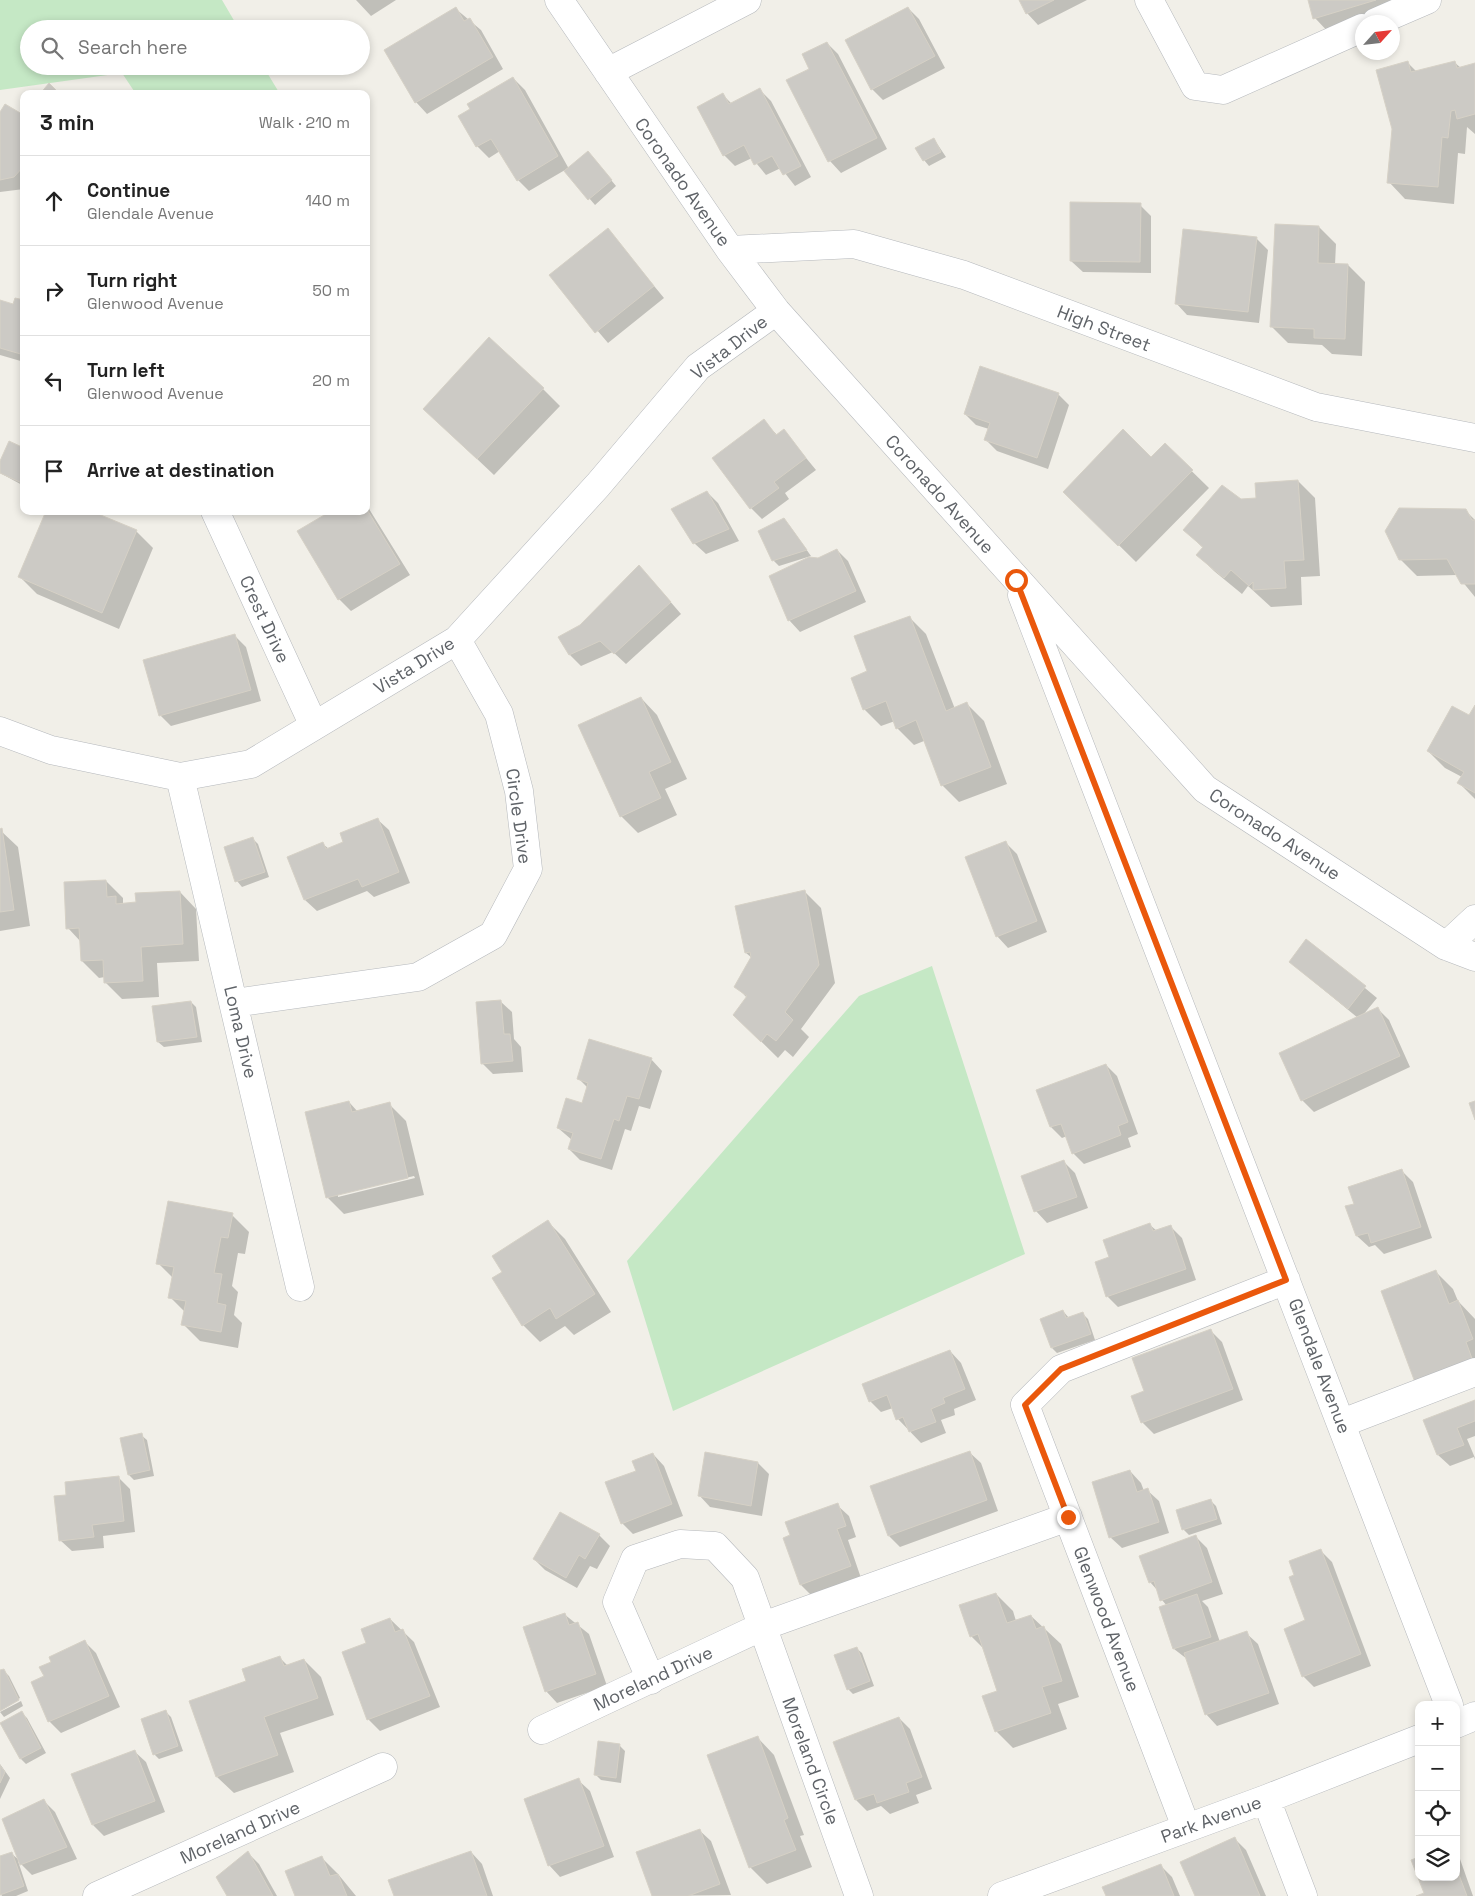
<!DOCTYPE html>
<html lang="en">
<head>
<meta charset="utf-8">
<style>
  :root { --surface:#fff; --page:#f2f2f2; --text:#222; --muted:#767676; --line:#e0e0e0 }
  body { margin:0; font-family:"Space Grotesk",sans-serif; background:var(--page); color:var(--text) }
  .controls { position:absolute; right:15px; bottom:15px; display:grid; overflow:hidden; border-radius:10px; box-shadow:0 2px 8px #0003 }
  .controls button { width:45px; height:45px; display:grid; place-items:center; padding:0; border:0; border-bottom:1px solid var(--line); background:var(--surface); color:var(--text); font:25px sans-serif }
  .compass { position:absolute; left:1355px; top:15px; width:45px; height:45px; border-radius:50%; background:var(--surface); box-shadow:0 2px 8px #0003; rotate:63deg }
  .stop { position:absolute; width:15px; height:15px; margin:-11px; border:4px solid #ea580c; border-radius:50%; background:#fff }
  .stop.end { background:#ea580c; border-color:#fff; box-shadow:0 1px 5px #0008 }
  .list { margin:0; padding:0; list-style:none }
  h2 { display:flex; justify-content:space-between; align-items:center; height:65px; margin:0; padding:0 20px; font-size:21px }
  h2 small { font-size:16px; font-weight:400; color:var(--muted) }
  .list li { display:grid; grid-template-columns:32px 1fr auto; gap:15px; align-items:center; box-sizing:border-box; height:90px; padding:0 20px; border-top:1px solid var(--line) }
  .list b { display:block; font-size:19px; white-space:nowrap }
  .list p { margin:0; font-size:16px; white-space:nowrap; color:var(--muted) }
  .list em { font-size:16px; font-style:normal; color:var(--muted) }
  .icon { flex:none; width:28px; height:28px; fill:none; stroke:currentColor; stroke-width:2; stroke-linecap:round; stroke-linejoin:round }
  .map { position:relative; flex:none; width:1475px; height:1896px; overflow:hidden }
  .search { position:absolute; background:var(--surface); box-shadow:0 2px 8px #0003; left:20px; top:20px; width:350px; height:55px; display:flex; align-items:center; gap:12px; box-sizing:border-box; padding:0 18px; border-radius:28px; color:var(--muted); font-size:19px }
  .panel { position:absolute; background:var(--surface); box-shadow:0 2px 8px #0003; left:20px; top:90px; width:350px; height:425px; border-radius:10px }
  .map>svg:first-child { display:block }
  .green { fill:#c5e8c5 }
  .shadow { fill:#0003; fill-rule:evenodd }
  .building { fill:#cccac5; stroke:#d6d1c6 }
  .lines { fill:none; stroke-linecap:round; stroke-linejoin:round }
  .minor-casing { stroke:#b5b8bc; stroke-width:29 }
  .minor { stroke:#fff; stroke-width:28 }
  .route { stroke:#ea580c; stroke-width:6 }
  .labels { text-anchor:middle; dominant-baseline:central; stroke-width:5; stroke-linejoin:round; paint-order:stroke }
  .street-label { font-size:18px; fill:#5f6368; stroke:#fff }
</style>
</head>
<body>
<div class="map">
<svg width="1475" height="1896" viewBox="0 0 1475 1896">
  <rect width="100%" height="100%" fill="#f1efe8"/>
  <path class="green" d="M0 0H222L239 29H29V66H263L280 94H136L122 73 0 90Z
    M932 966 1025 1254 673 1411 627 1261 859 996Z"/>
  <path class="shadow" d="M356 0H396L371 16Z
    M1020 0H1087L1038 25 1027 13Z
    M1309 0H1438L1331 35 1315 18Z
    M908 8 919 19 945 68 883 100 872 89Z
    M456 9 481 30 503 69 427 114 416 102Z
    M827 43 838 54 887 149 841 173 830 161 788 81 811 69Z
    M1454 62 1461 68 1475 65V134L1467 127 1465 154 1458 153 1454 204 1405 199 1389 182 1408 63 1417 72Z
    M513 78 525 90 569 169 593 158 616 186 595 205 565 170 529 191 518 180 500 151 489 158 477 146 460 117Z
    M760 90 771 101 811 177 795 186 781 168 766 175 752 158 735 166 724 155 723 95 732 104Z
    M0 114 22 115 24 114V189L0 192Z
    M934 139 946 157 929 166 924 160Z
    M1140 205 1151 216V273L1083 272 1071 261Z
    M1319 227 1336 244 1335 265H1348L1365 282 1362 356 1332 354 1322 345 1288 343 1271 326Z
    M608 230 664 298 608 343 551 276Z
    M1256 238 1268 250 1259 323 1187 315 1176 303Z
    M24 301V362L0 355V302L14 306Z
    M543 389 560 406 494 475 441 425Z
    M1058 394 1069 405 1048 469 997 451 986 440 989 429 976 425 965 414Z
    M764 421 778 436 784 431 816 470 785 493 789 499 762 519 751 508Z
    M1165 445 1209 488 1136 562 1065 492 1151 459Z
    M24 449V486L0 473V464Z
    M1298 481 1315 498 1320 576 1301 577 1302 605 1271 607 1248 586 1242 594 1214 571 1198 555 1203 548 1185 530 1240 501 1258 499Z
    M707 492 718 503 739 541 706 554 694 543Z
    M366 504 410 575 351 611 339 599 299 532 366 511Z
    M1465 510 1475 520V597L1457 575 1417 576 1400 559Z
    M789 525 811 556 779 566 773 560Z
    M136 531 153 548 119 629 37 594 20 577Z
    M837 550 848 561 866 602 800 632 789 620Z
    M650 578 681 614 626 664 613 652 581 666 570 655 560 637 581 626Z
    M909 617 926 634 955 709 967 704 984 721 1007 784 959 802 942 785 924 741 914 745 897 728 895 721 881 726 864 709 869 672Z
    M234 635 246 647 261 701 171 726 160 715Z
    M641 698 657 715 687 779 665 789 677 815 638 833 621 816Z
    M1475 707V799L1459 783 1462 777 1445 768 1428 751 1470 717Z
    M377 819 389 830 410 883 374 897 367 891 317 911 305 900 288 858 323 844 329 849 345 843Z
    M0 830 18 847 30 926 0 931Z
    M253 839 258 844 269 877 242 887 237 881Z
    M1006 843 1017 854 1047 932 1008 948 997 936Z
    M106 881 123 898V904H137L180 892 196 909 199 961 157 963 159 997 122 999 105 982V977L99 978 82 961 81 942 68 928Z
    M804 891 821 908 835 983 801 1029 809 1037 793 1057 785 1050 778 1058 734 1015 747 998 736 986 752 958 746 953Z
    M1307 940 1377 998 1363 1015 1378 1009 1389 1020 1410 1067 1314 1112 1302 1100 1358 1018 1290 962Z
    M500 1001 512 1012 514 1039 521 1047 523 1072 493 1074 482 1063Z
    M191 1002 196 1007 202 1042 164 1047 158 1042 154 1007Z
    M651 1059 662 1071 650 1109 639 1106 631 1131 625 1129 612 1170 580 1160 569 1149 572 1140 558 1128 583 1104 588 1088 579 1079Z
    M1106 1065 1117 1076 1138 1134 1128 1138 1131 1147 1084 1164 1073 1153 1067 1136 1062 1138 1051 1127Z
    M349 1102 358 1112 389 1104 406 1121 424 1195 344 1214 328 1198ZM414 1176 415 1178 338 1197V1194Z
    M1064 1162 1075 1173 1088 1208 1047 1223 1036 1211Z
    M1402 1171 1413 1182 1432 1238 1384 1254 1375 1245 1369 1247 1357 1236 1355 1204Z
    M232 1215 249 1232 245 1254 238 1253 232 1286 238 1292 234 1315 242 1323 238 1348 200 1341 183 1324 185 1312 170 1297 173 1278 158 1263Z
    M548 1222 565 1239 611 1312 574 1335 565 1326 540 1342 523 1325 503 1272Z
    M1150 1225 1157 1231 1171 1227 1182 1238 1196 1280 1118 1307 1107 1296 1110 1258Z
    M1436 1272 1453 1289 1458 1301 1475 1319V1386Z
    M1063 1311 1069 1318 1082 1313 1088 1319 1095 1340 1057 1353 1052 1348Z
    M1211 1331 1222 1342 1243 1400 1154 1434 1142 1422 1145 1392Z
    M950 1351 961 1363 976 1400 954 1409 955 1415 941 1420 946 1433 921 1443 898 1419 893 1408 881 1412 870 1401Z
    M1475 1401V1436L1467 1439 1475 1458V1460L1474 1457 1450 1466 1438 1455 1425 1421Z
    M141 1435 147 1440 154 1476 134 1480 129 1475 121 1439Z
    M969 1452 981 1463 998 1511 900 1547 889 1536 871 1487Z
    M653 1454 664 1466 683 1516 633 1534 622 1523 637 1472Z
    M758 1463 769 1474 762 1516 710 1507 699 1495Z
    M1130 1471 1141 1483 1144 1491 1147 1490 1159 1501 1169 1533 1122 1548 1110 1537Z
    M118 1477 130 1489 135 1532 103 1536 104 1548 72 1551 60 1540 68 1496Z
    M1211 1501 1216 1506 1222 1524 1189 1535 1183 1529Z
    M837 1505 849 1516 856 1537 848 1540 861 1578 812 1596 801 1585 792 1536Z
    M599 1535 610 1546 597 1569 590 1566 577 1588 545 1570 534 1559Z
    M1196 1537 1207 1548 1223 1594 1202 1601 1208 1607 1220 1642 1246 1633 1258 1644 1279 1704 1217 1726 1206 1714 1187 1659 1174 1649 1160 1608 1167 1606 1162 1600 1158 1591 1150 1582Z
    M1321 1551 1332 1562 1371 1666 1314 1687 1303 1676 1307 1621 1296 1575Z
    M996 1594 1013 1611 1016 1621 1031 1616 1061 1644 1079 1697 1058 1704 1067 1729 1013 1748 996 1731 998 1691 984 1649 971 1636Z
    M564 1614 589 1634 607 1686 557 1703 546 1691Z
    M390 1619 414 1642 440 1707 380 1731 368 1719Z
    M85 1642 96 1653 120 1707 61 1733 49 1721 32 1683 45 1677Z
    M856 1648 862 1653 874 1686 853 1694 848 1689Z
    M280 1658 288 1666 304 1660 321 1677 334 1715 280 1733 294 1772 234 1793 217 1777 248 1682Z
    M3 1670 9 1676 20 1698 0 1710V1671Z
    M21 1701 23 1706 4 1717 0 1712Z
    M21 1712 27 1718 46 1753 26 1764 21 1759 2 1723Z
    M166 1712 171 1717 183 1751 159 1759 154 1754Z
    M899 1718 910 1729 932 1789 916 1795 919 1803 890 1814 881 1806 867 1811 856 1800Z
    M758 1738 774 1755 804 1835 800 1836 812 1867 767 1884 750 1867Z
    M620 1746 625 1751 621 1783 601 1780 596 1775Z
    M134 1751 146 1762 165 1812 104 1836 93 1825Z
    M0 1764 10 1778 0 1799Z
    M578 1780 590 1791 614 1857 560 1877 549 1865Z
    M44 1801 55 1812 77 1859 32 1875 18 1861 28 1891 16 1896H2L0 1893V1857L11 1853 20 1861Z
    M699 1830 711 1841 731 1895 654 1896Z
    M1235 1839 1246 1850 1266 1896H1196Z
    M471 1852 482 1864 493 1896H395Z
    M248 1853 259 1864 277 1896H228Z
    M1456 1855 1460 1859 1473 1896H1420L1456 1877Z
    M321 1857 338 1874 356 1896H297Z
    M1161 1866 1172 1877 1180 1896H1107Z"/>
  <path class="building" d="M1019 0H1054L1026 14Z
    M1308 0H1376L1313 19Z
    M456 7 464 21 470 18 493 57 415 103 384 50Z
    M908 7 935 56 871 90 845 40Z
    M827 42 877 138 828 162 786 80 809 69 802 54Z
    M1408 61 1411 72 1455 61 1457 68 1475 63V114L1457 119 1455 110 1451 111 1448 138 1442 137 1438 187 1387 183 1392 129 1376 70Z
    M513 77 558 156 517 181 491 139 476 147 458 116 470 109 467 104Z
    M49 83 60 94H40Z
    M760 88 801 166 783 175 772 156 754 165 744 145 723 156 697 107 723 93 729 104Z
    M5 104 22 114 24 112V166L14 177 0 180V112Z
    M934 138 941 152 923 161 915 148Z
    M588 151 612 180 588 200 564 171Z
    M1070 202 1141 203 1140 262 1070 261Z
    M1275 224 1319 226 1318 263 1348 264 1345 339 1314 338V329L1270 327Z
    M608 228 654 286 595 333 549 275Z
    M1183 229 1257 237 1248 312 1175 304Z
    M15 298 24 300V355L0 348V300L13 304Z
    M489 337 544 388 477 459 423 409Z
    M980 366 1059 393 1037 458 984 440 990 423 964 414Z
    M764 419 776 435 784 429 806 458 774 482 779 488 750 509 712 458Z
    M1123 429 1151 457 1165 443 1193 470 1118 546 1063 492Z
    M9 441 24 448V484L0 473V461Z
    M1298 480 1304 560 1284 561 1286 588 1253 590V582L1249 586 1231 570 1224 578 1196 555 1203 547 1183 530 1222 485 1241 499 1256 498 1255 483Z
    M707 491 729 529 693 544 671 509Z
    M366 508 400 564 338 600 297 531 331 511H366Z
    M1399 508 1466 509 1472 520H1475V584H1461L1447 559 1399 560 1385 531Z
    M46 511H91L137 530 102 613 18 577Z
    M784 518 807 550 772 561 758 531Z
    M837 549 856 591 788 621 769 576 809 557 818 558Z
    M639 565 671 602 614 654 600 641 569 655 558 637 580 625Z
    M910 616 946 711 967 702 991 767 941 786 916 720 896 729 886 701 863 710 851 678 867 671 854 636Z
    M235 634 251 690 159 716 143 660Z
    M641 697 671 762 649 772 661 798 620 817 578 725Z
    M1475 705V793L1457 783 1464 772 1427 751 1452 706 1469 715Z
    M378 818 399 872 362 887 358 879 304 900 287 857 323 842 326 849 343 842 340 833Z
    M2 828 14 910 0 912V829Z
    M253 837 265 872 235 882 224 847Z
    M1006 841 1037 921 996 937 965 857Z
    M106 880 107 897 116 896V904L136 902 135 893 180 891 183 944 141 947 143 981 104 983 103 960 81 961 79 928 66 929 64 882Z
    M805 890 819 965 785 1012 793 1020 776 1041 767 1034 761 1042 733 1015 747 996 734 987 751 957 750 952 745 953 735 906Z
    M1306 939 1366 986 1348 1009 1289 962Z
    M501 1000 504 1034H510L513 1061 481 1064 476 1002Z
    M191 1001 197 1037 157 1042 152 1006Z
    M1378 1007 1400 1056 1301 1101 1279 1053Z
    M589 1039 652 1058 639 1099 627 1096 619 1121 614 1119 601 1159 568 1149 573 1133 557 1128 566 1098 582 1103 588 1083 577 1079Z
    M1106 1064 1128 1122 1118 1126 1121 1135 1072 1154 1061 1124 1050 1127 1036 1090Z
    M349 1101 352 1112 390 1102 408 1178 326 1198 305 1112Z
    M1475 1101V1120L1469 1103Z
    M1064 1160 1077 1197 1034 1212 1021 1176Z
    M1402 1169 1421 1227 1371 1243 1368 1233 1356 1236 1345 1206 1354 1204 1348 1187Z
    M168 1201 233 1213 228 1238 221 1237 214 1273 222 1274 217 1303 226 1305 221 1332 181 1325 186 1301 168 1298 174 1267 156 1264Z
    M548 1220 595 1294 556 1319 550 1308 522 1326 492 1278 502 1272 492 1256Z
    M1150 1223 1153 1231 1171 1225 1186 1269 1106 1297 1095 1262 1109 1257 1103 1240Z
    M1436 1270 1449 1304 1458 1300 1473 1339 1466 1342 1474 1364 1416 1385 1381 1291Z
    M1063 1310 1066 1318 1083 1312 1091 1334 1051 1348 1040 1319Z
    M1211 1329 1233 1389 1141 1423 1131 1396 1144 1391 1132 1358Z
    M950 1350 965 1389 943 1398 945 1403 931 1409 936 1422 909 1432 903 1417 896 1420 887 1395 869 1402 862 1384Z
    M1475 1400V1421L1457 1428 1464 1445 1437 1455 1423 1420Z
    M142 1433 150 1470 128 1475 120 1438Z
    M970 1451 987 1500 888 1536 870 1486Z
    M705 1452 758 1462 751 1506 698 1496Z
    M653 1453 672 1504 621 1524 605 1482 636 1471 632 1461Z
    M1130 1470 1137 1492 1148 1488 1159 1522 1109 1538 1092 1482Z
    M119 1476 124 1521 92 1525 94 1537 59 1541 54 1496 66 1495 65 1482Z
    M1211 1499 1217 1519 1182 1530 1176 1510Z
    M838 1503 846 1526 837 1529 851 1566 800 1585 783 1538 790 1535 785 1522Z
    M560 1512 600 1534 585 1559 579 1555 566 1578 533 1559Z
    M1196 1535 1212 1582 1160 1601 1154 1581 1149 1583 1139 1556Z
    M1321 1549 1361 1654 1302 1677 1284 1629 1305 1620 1289 1577 1294 1575 1289 1561Z
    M996 1593 1007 1623 1031 1615 1036 1629 1044 1626 1062 1681 1042 1687 1051 1713 995 1732 982 1696 997 1691 978 1634 970 1637 959 1605Z
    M1197 1594 1211 1637 1173 1649 1159 1607Z
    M565 1613 569 1625 578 1622 596 1674 545 1692 523 1627Z
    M390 1618 395 1632 403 1629 430 1696 367 1720 342 1652 366 1643 361 1629Z
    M1247 1631 1269 1693 1205 1715 1184 1653Z
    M85 1640 109 1696 48 1722 31 1682 44 1676 39 1667 51 1662 49 1657Z
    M857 1647 870 1681 847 1690 834 1655Z
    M280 1656 284 1666 304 1659 318 1698 264 1717 278 1755 216 1777 189 1701 246 1681 242 1669Z
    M4 1669 19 1700 0 1711V1670Z
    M166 1710 178 1746 153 1755 141 1719Z
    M22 1711 41 1748 20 1759 0 1723Z
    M899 1717 922 1777 906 1783 909 1792 877 1803 874 1794 855 1800 833 1742Z
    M758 1736 788 1818 784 1820 796 1850 749 1868 707 1755Z
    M598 1741 620 1744 616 1778 594 1775Z
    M135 1750 155 1801 92 1825 71 1774Z
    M0 1765 5 1772 0 1783Z
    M579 1778 604 1846 548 1866 524 1799Z
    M44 1799 67 1847 20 1865 2 1819Z
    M700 1829 720 1884 688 1896H652L636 1852Z
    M1235 1837 1260 1896H1195L1180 1862Z
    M248 1851 273 1896H227L216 1877Z
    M471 1851 487 1896H394L388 1880Z
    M12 1852 24 1886 0 1895V1856Z
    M322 1856 330 1876 338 1874 347 1896H295L285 1871Z
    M1419 1857V1877H1456V1867L1467 1896H1416L1424 1893 1411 1860Z
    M1161 1864 1174 1896H1106L1102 1887Z"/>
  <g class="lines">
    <defs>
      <path id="minor" d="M559 0 730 250 776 311 1205 789 1446 946 1475 957
        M1149 0 1195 86 1223 90 1362 28
        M1376 22 1427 0
        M608 72 747 0
        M730 250 854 244 964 275 1316 407 1475 438
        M215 511 314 726
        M1022 595 1449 1705
        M0 731 51 750 180 777 251 764 457 640 598 485 698 367 776 311
        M180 777 300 1287
        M1446 946 1475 919
        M234 1003 418 977 493 935 528 869 519 791 499 714 457 640
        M1342 1423 1475 1372
        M651 1680 617 1602 635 1559 680 1544 715 1546 745 1578 859 1896
        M1456 1724 1475 1716
        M542 1730 763 1626 1068 1517
        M1266 1799 1303 1896
        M1186 1827 1025 1405 1061 1369 1286 1280
        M97 1896 383 1767
        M1002 1896 1266 1799 1419 1739"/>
    </defs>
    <use href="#minor" class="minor-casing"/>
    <use href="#minor" class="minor"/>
  </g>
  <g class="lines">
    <path class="route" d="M1016 580 1286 1280 1061 1369 1025 1405 1068 1517"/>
  </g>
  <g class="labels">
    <g class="street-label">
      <text transform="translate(683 182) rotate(55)">Coronado Avenue</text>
      <text transform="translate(1104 328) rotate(21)">High Street</text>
      <text transform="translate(729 347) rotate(-38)">Vista Drive</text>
      <text transform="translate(940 494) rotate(48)">Coronado Avenue</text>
      <text transform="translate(265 619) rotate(65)">Crest Drive</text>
      <text transform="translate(414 665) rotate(-32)">Vista Drive</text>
      <text transform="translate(519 816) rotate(82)">Circle Drive</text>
      <text transform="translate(1275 834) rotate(33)">Coronado Avenue</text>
      <text transform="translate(241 1032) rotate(77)">Loma Drive</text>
      <text transform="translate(1320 1366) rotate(69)">Glendale Avenue</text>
      <text transform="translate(1107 1619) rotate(69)">Glenwood Avenue</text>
      <text transform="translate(653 1678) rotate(-25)">Moreland Drive</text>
      <text transform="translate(811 1761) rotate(70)">Moreland Circle</text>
      <text transform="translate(1211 1819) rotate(-20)">Park Avenue</text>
      <text transform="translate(240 1832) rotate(-24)">Moreland Drive</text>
    </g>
  </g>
</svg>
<div class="controls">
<button>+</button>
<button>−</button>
<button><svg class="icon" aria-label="locate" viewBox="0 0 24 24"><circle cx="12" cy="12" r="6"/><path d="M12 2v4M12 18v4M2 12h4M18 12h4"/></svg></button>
<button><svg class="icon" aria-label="layers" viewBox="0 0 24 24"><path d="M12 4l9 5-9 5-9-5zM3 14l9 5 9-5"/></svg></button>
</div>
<svg class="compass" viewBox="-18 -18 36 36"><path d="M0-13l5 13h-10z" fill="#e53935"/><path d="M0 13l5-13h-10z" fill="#767676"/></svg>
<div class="stop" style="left:1016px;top:580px"></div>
<div class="stop end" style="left:1068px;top:1517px"></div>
<div class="search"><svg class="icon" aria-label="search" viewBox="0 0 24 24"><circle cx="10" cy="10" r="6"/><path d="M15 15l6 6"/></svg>Search here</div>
<section class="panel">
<h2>3 min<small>Walk · 210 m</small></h2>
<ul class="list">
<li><svg class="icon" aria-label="ahead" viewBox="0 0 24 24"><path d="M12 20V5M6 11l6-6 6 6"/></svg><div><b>Continue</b><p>Glendale Avenue</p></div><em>140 m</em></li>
<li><svg class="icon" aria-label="right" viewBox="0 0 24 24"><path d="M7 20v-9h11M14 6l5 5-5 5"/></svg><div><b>Turn right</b><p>Glenwood Avenue</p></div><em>50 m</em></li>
<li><svg class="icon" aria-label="left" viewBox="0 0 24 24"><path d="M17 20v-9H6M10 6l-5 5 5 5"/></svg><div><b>Turn left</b><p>Glenwood Avenue</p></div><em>20 m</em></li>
<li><svg class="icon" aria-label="arrive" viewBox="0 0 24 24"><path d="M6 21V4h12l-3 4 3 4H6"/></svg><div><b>Arrive at destination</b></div></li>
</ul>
</section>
</div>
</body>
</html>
